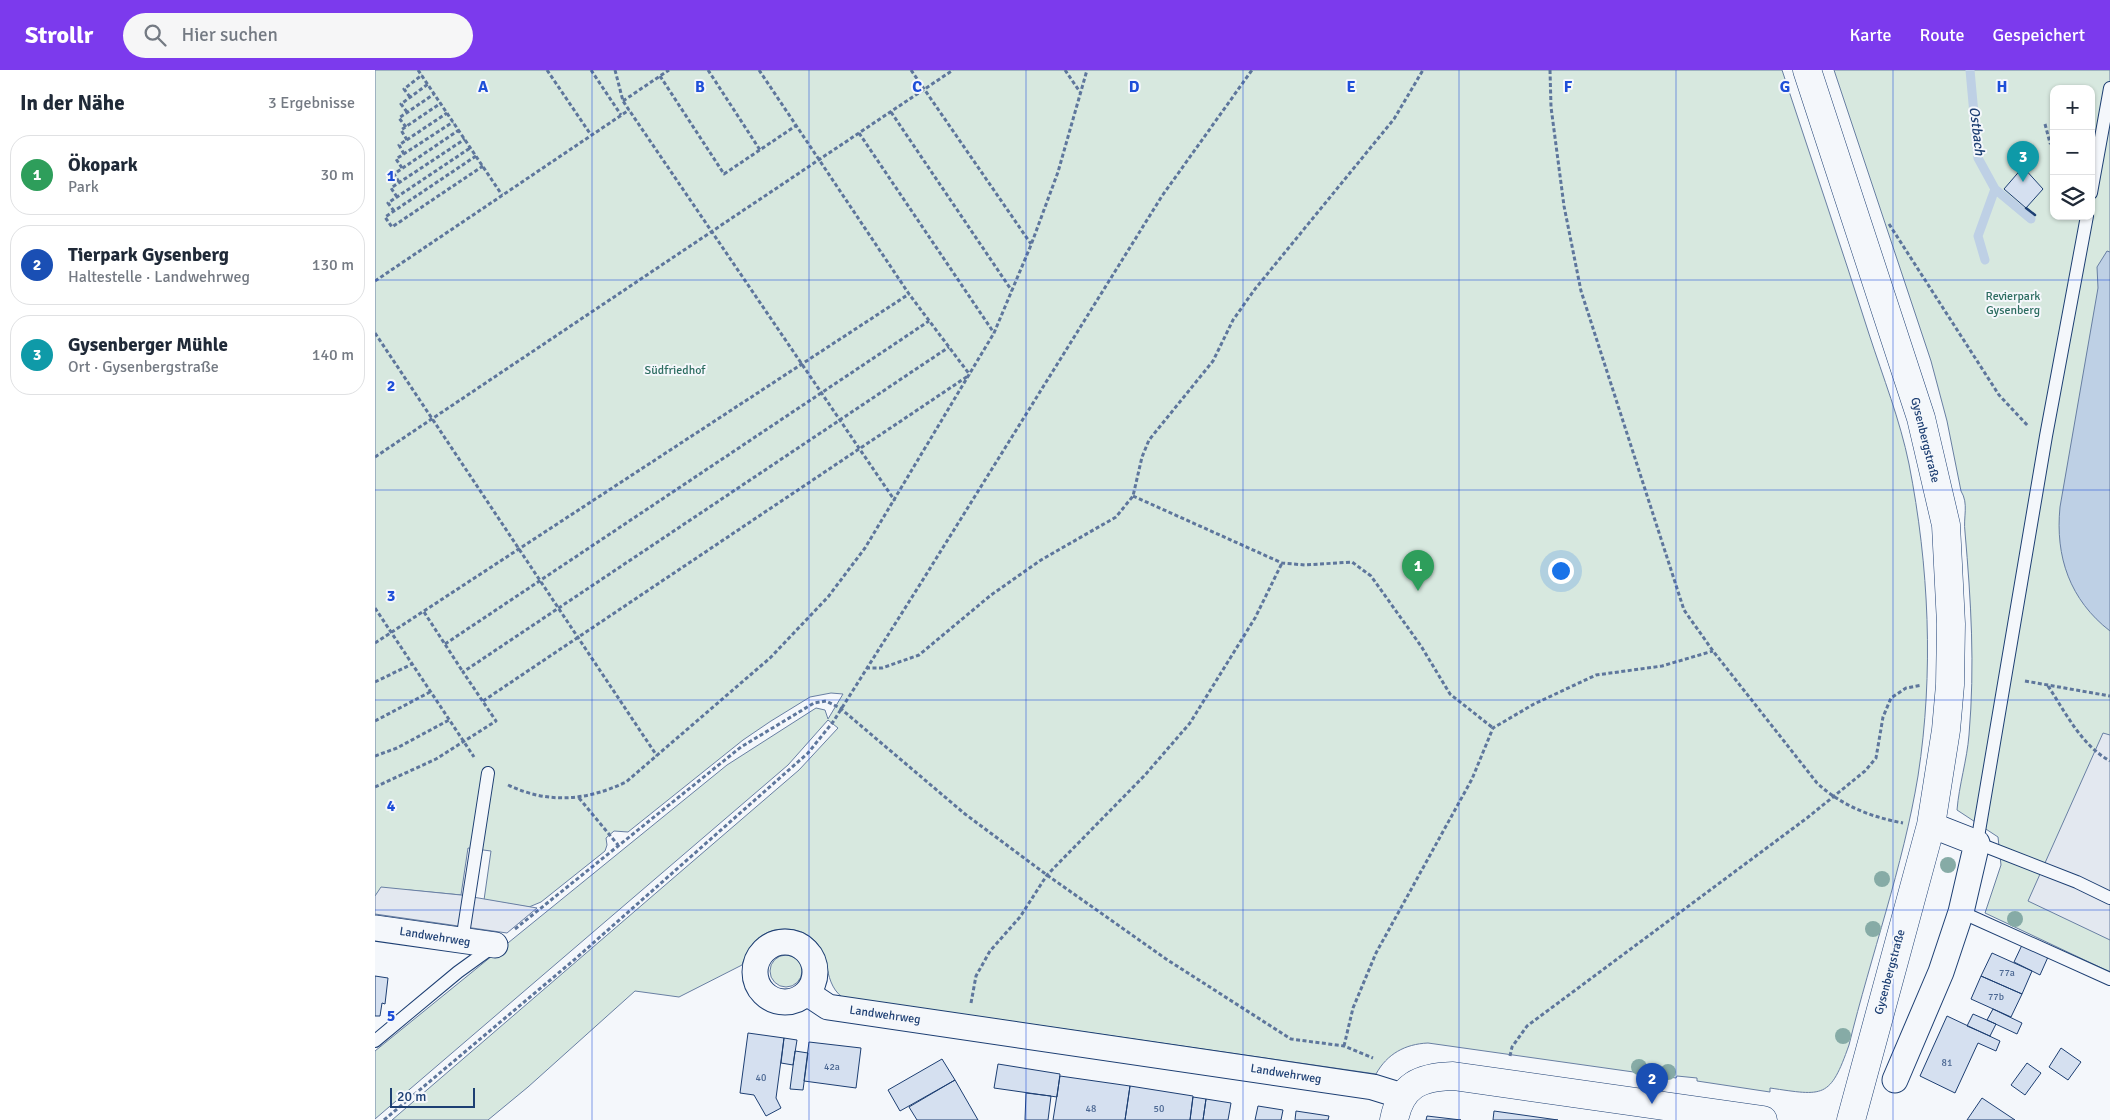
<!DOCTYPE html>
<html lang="de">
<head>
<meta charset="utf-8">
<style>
  :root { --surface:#fff; --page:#f6f6f7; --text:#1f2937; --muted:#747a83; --line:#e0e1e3; --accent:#7c3aed }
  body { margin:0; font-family:Signika,sans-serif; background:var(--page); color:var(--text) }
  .controls { position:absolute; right:15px; top:15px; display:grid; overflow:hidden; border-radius:10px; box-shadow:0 1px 4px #0004 }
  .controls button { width:45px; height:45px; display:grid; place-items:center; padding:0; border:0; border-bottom:1px solid var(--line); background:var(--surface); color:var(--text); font:25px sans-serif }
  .scale { position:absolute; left:15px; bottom:12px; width:85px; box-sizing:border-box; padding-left:5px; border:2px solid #1d3f73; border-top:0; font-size:14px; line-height:18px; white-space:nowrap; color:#1d3f73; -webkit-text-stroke:4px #f4f7fb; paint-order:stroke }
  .you { position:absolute; left:1185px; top:500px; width:18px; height:18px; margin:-12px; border:4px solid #fff; border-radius:50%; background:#1a73e8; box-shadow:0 0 0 8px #1a73e833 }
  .badge { display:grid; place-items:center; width:32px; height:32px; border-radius:50%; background:var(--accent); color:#fff; font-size:16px; font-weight:700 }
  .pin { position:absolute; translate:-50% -41px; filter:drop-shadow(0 1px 2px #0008) }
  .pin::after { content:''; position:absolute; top:26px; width:18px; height:15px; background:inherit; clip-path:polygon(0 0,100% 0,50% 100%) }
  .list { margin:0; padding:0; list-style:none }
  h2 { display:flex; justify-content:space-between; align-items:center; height:65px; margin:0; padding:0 20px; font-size:21px }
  h2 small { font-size:16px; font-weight:400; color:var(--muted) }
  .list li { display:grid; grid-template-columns:32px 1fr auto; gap:15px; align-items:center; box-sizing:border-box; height:80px; margin:0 10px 10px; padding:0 10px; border:1px solid var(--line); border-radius:20px }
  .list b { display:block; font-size:19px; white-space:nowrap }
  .list p { margin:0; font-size:16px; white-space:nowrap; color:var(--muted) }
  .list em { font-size:16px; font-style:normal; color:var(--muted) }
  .icon { flex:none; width:28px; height:28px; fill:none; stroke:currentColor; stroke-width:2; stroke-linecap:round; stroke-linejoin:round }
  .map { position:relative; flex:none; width:1735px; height:1050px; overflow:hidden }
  header { display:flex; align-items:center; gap:30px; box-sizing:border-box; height:70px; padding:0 25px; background:var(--accent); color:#fff }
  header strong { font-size:24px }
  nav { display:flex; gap:28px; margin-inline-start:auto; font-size:18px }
  .search { width:350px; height:45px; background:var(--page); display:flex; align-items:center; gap:12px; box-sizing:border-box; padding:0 18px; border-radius:28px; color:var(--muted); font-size:19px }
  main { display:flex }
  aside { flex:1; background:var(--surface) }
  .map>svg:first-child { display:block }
  .green { fill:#d7e8df; stroke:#687fa3; fill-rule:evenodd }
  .parking { fill:#e3e8f0; stroke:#687fa3 }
  .water { fill:#bed0e5; stroke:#687fa3 }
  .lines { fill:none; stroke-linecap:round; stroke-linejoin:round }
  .stream { stroke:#bed0e5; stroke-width:9 }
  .building { fill:#d5e0f0; stroke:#1d3f73 }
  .service-casing { stroke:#1d3f73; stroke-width:14 }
  .minor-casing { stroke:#1d3f73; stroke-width:27 }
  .tertiary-casing { stroke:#1d3f73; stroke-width:29 }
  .path { stroke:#5e769c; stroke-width:3; stroke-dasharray:4 2.5; stroke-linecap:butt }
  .service { stroke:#f4f7fb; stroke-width:12 }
  .minor { stroke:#f4f7fb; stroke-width:25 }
  .tertiary { stroke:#f4f7fb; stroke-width:28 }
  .wall { stroke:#1d3f73; stroke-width:2.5 }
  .tree { fill:#86aba6 }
  .grid { fill:none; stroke:#1d4ed8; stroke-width:1; stroke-opacity:0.55 }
  .labels { text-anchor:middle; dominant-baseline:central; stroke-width:4; stroke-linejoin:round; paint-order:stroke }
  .number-label { font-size:10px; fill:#4b6792 }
  .park-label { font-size:12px; fill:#2c6c60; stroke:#f4f7fb }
  .street-label { font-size:12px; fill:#1d3f73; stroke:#f4f7fb }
  .water-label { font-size:14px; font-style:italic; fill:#1d3f73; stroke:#f4f7fb }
  .grid-label { font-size:16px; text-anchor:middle; font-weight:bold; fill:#1d4ed8; stroke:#f4f7fb; stroke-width:4; stroke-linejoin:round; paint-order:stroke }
</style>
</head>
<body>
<header>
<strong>Strollr</strong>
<div class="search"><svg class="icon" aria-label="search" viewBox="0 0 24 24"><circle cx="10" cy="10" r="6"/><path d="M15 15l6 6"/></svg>Hier suchen</div>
<nav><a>Karte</a><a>Route</a><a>Gespeichert</a></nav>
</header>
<main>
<aside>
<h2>In der Nähe<small>3 Ergebnisse</small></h2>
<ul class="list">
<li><span class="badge" style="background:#2e9e5b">1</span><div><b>Ökopark</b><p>Park</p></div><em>30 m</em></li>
<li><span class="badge" style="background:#1a4fb4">2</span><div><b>Tierpark Gysenberg</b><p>Haltestelle · Landwehrweg</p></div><em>130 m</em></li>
<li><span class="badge" style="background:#0f9aa8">3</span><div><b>Gysenberger Mühle</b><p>Ort · Gysenbergstraße</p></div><em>140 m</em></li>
</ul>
</aside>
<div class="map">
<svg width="1735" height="1050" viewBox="0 0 1735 1050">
  <rect width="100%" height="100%" fill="#f4f7fb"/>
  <path class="green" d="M0 0H1407C1436 88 1466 176 1494 264 1508 307 1525 350 1534 394 1554 496 1559 603 1543 706 1528 797 1496 885 1474 975 1455 1029 1449 1026 1395 1018V1022L1322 1011V1008L1302 1006 1301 1008 1053 973C1030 974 1012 984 1001 1004L467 927C445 910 459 878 429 863 420 859 410 858 400 860 382 864 372 879 367 895L304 927 260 921 153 1017 113 1050H17L424 700 463 658 453 650 413 695 0 1049V981L352 695 441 638 450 640 453 649 468 624 456 623 435 627 396 651 368 670 253 762 239 761 231 768 232 775 230 781 166 832 154 837 109 830 116 781 93 778 86 825 34 820 0 826Z
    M1459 0H1735V902L1610 843 1626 795 1623 767 1582 740C1584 715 1592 690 1594 665 1600 595 1596 531 1590 462 1588 447 1594 434 1586 421L1572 351 1556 291ZM1679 19H1716V146H1679Z
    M395 901a16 16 0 1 1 32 0a16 16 0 1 1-32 0Z"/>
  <path class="parking" d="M1728 663 1735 665V870L1653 831Z
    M6 817 86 825 162 838 132 863 0 844V826Z"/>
  <path class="water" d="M1732 181 1735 182V561C1695 530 1680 487 1685 437L1723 218 1722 197Z"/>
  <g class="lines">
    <path class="stream" d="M1595 0 1603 88 1620 119 1656 149
      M1610 190 1603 166 1620 119"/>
  </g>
  <path class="building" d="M1648 97 1668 119 1651 138 1629 119Z
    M1647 875 1673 887 1665 905 1639 892Z
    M1617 883 1657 901 1647 924 1606 906Z
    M0 906 13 908 10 934 7 933 5 946H0Z
    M1606 906 1647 924 1636 947 1596 929Z
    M1618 939 1647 953 1642 964 1612 950Z
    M1598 944 1621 954 1615 966 1592 956Z
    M1572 946 1625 971 1621 981 1603 973 1580 1023 1545 1006Z
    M373 963 409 968 401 1028 406 1038 391 1046 379 1025 365 1023Z
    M409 968 422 970 418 995 406 993Z
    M434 972 486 978 481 1018 429 1011Z
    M1686 978 1706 992 1693 1010 1674 997Z
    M420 981 433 983 428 1020 415 1019Z
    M567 989 580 1010 525 1041 513 1020Z
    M1652 993 1666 1003 1650 1025 1636 1015Z
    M623 994 685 1004 682 1027 619 1018Z
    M685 1006 755 1016 750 1050H678Z
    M580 1010 603 1050H542L534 1037Z
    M755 1016 818 1026 815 1050H750Z
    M651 1023 676 1026 673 1050H650Z
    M818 1027 831 1029 828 1050H815Z
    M1607 1028 1640 1050H1592Z
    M831 1029 856 1033 853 1050H828Z
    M883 1036 908 1040 906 1050H880Z
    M921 1041 954 1046 953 1050H920Z
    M1119 1041 1183 1050H1118Z
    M1052 1046 1086 1050H1051Z"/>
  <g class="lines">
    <defs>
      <path id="service" d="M1716 123 1735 18
        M1712 146 1671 366 1602 773 1702 812 1735 828
        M1586 842 1735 909
        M87 871 113 703
        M0 971 83 902 119 876"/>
      <path id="minor" d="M0 858 120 875
        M380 902a30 30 0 1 1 60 0a30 30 0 1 1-60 0Z
        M432 923 453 937 998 1017 1027 1026
        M1520 1010 1566 902 1586 842 1602 773 1556 755"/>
      <path id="tertiary" d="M1432 0 1546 348 1571 455 1576 554 1575 615 1571 660 1556 755 1476 1050
        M1019 1050C1026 1015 1045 1007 1078 1006L1388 1050"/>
    </defs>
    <use href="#service" class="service-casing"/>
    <use href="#minor" class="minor-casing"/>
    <use href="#tertiary" class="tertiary-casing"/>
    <path class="path" d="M43 0 127 125
      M172 0 216 65
      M216 0 246 45
      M240 0 248 31 254 40 520 431
      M333 0 385 80
      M384 0 534 224 595 305
      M536 0 656 174
      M690 0 705 22
      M1175 0 1176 37 1189 136 1206 221 1309 540 1338 581 1442 713C1467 736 1496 747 1528 753
      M285 6 349 104 422 55
      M35 27 29 19 47 5
      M248 31 294 0
      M32 42 26 34 53 14
      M516 42 637 221
      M1670 54 1675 73 1679 74
      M31 57 24 48 59 24
      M484 63 619 263
      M32 70 26 60 66 33
      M29 84 24 75 72 43
      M101 86 10 147 17 157 108 96
      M27 98 21 89 78 52
      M24 112 19 104 84 60
      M22 127 16 118 90 69
      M19 141 13 133 95 78
      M1514 154 1624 325 1653 356
      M0 211 254 40
      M0 263 282 686
      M0 387 578 0
      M758 426 907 493 930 495 977 492 996 506 1046 576 1075 624 1118 658
      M0 538 99 687
      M49 542 88 602
      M0 573 534 224
      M70 574 554 251
      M491 598H507L544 585 616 525 666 490 741 447 758 426 767 387 774 370 838 291 858 250 880 219 1019 49 1048 0
      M1650 611 1735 626
      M0 612 37 594
      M1673 616C1691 643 1706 675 1735 691
      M108 631 593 306
      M0 651 55 622
      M0 686 22 678 74 650
      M133 715C173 734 211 731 251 712L395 588 453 527 490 478 619 263 656 175 683 102 712 0
      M0 717 61 689 121 651 88 602 574 277
      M204 728 243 775
      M140 859 366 677 439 633 451 631 465 638 590 744 672 805 791 889 916 969 969 976 998 988
      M596 933 601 906 615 881 645 847 672 805 770 705 815 653 880 548 907 493
      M969 976 978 938 1001 883 1097 709 1118 658 1159 634 1221 605 1287 596 1338 581
      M1135 986 1137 977 1152 956 1432 748 1490 701 1501 688 1508 647 1516 628 1531 618 1547 615
      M9 1050 199 890 433 683 458 652 549 508 787 126 877 0"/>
    <use href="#service" class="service"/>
    <use href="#minor" class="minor"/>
    <use href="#tertiary" class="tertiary"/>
    <path class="wall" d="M1651 138 1660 145"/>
  </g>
  <g class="tree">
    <circle cx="1573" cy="795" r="8"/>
    <circle cx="1507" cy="809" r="8"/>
    <circle cx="1640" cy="849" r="8"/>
    <circle cx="1498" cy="859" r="8"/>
    <circle cx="1468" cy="966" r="8"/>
    <circle cx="1264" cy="997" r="8"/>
    <circle cx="1293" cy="1002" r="8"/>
  </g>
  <path class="grid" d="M217 0V1050M434 0V1050M651 0V1050M868 0V1050M1084 0V1050M1301 0V1050M1518 0V1050M0 210H1735M0 420H1735M0 630H1735M0 840H1735"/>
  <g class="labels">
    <g class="number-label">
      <text x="1632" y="903">77a</text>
      <text x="1621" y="927">77b</text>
      <text x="1572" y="993">81</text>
      <text x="457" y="997">42a</text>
      <text x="386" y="1008">40</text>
      <text x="716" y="1039">48</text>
      <text x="784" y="1039">50</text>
    </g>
    <g class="park-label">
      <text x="1638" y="226">Revierpark<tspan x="1638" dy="14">Gysenberg</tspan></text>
      <text x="300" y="300">Südfriedhof</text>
    </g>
    <g class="street-label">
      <text transform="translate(1550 370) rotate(76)">Gysenbergstraße</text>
      <text transform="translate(60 867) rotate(9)">Landwehrweg</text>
      <text transform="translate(1515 902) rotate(-75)">Gysenbergstraße</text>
      <text transform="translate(510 945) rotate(8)">Landwehrweg</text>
      <text transform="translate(911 1004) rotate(9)">Landwehrweg</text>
    </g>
    <g class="water-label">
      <text transform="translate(1602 61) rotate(83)">Ostbach</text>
    </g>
  </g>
  <g class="grid-label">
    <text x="108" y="22">A</text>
    <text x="325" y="22">B</text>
    <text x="542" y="22">C</text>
    <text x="759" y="22">D</text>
    <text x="976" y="22">E</text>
    <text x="1193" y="22">F</text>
    <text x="1410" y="22">G</text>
    <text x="1627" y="22">H</text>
    <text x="16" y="111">1</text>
    <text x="16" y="321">2</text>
    <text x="16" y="531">3</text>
    <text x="16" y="741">4</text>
    <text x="16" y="951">5</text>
  </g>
</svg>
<div class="controls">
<button>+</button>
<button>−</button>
<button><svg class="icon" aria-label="layers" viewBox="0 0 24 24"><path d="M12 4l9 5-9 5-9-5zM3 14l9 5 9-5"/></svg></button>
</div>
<div class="scale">20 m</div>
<div class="you"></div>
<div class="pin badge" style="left:1043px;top:521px;background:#2e9e5b">1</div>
<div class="pin badge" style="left:1277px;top:1034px;background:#1a4fb4">2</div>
<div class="pin badge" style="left:1648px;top:112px;background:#0f9aa8">3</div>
</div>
</main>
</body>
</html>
